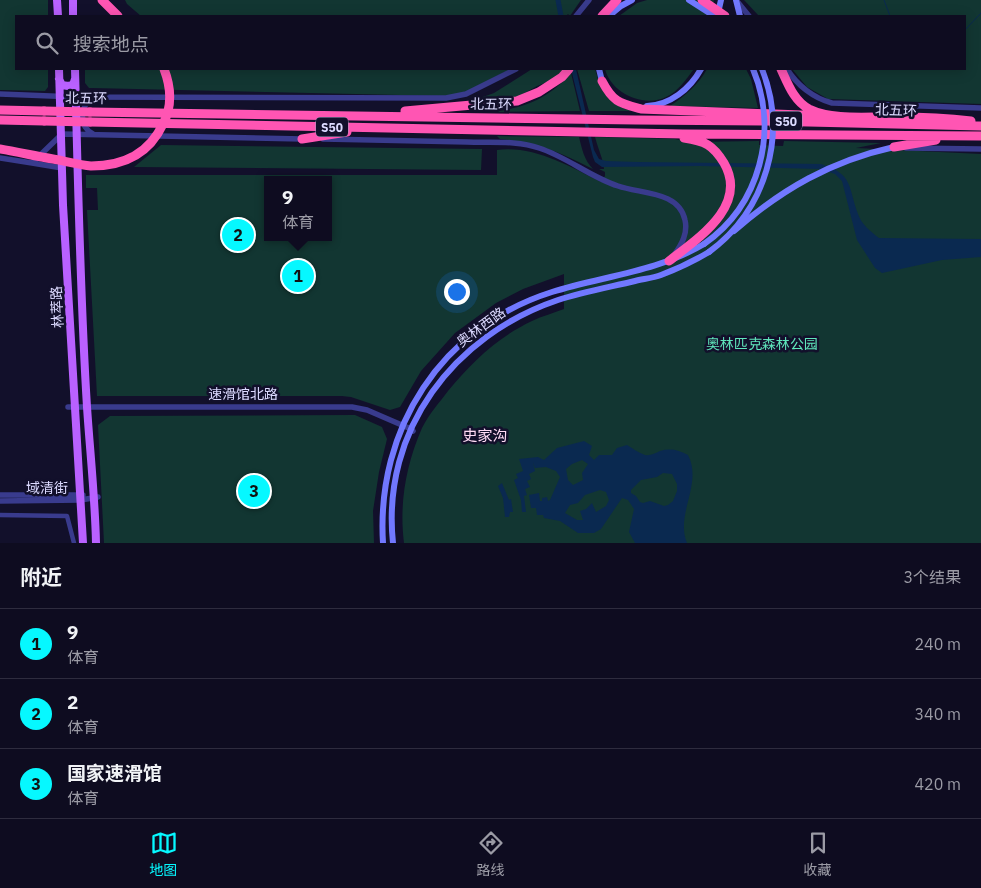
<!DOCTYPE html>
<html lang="zh">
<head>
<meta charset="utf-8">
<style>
  :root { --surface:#0e0c20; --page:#171529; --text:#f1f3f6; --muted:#9b9ba5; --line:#2e2c3e; --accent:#06f8ff }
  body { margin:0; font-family:"IBM Plex Sans","Noto Sans SC",sans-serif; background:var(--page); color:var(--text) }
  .you { position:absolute; left:456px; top:291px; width:18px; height:18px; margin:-12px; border:4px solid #fff; border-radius:50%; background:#1a73e8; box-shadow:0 0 0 8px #1a73e833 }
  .badge { display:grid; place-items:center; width:32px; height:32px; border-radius:50%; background:var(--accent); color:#111; font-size:16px; font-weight:700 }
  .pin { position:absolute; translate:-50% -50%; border:2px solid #fff; box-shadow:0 1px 5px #0006 }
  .popup { position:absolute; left:264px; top:176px; width:68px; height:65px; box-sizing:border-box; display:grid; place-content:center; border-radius:0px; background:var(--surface); filter:drop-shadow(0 1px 4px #0005); font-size:16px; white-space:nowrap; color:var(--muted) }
  .popup b { font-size:19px; color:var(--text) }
  .popup::after { content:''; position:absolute; left:50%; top:100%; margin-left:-10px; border:10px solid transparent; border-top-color:var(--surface) }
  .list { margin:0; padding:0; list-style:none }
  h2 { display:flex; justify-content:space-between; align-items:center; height:65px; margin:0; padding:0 20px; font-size:21px }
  h2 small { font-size:16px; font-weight:400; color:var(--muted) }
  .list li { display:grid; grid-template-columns:32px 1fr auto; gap:15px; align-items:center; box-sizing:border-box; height:70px; padding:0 20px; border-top:1px solid var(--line) }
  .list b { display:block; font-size:19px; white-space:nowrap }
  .list p { margin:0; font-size:16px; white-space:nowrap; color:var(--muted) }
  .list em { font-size:16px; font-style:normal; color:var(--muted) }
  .icon { flex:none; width:28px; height:28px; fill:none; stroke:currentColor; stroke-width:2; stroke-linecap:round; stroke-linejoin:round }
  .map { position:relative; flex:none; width:981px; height:543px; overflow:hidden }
  .search { position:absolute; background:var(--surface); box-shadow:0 2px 12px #0003; left:15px; right:15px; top:15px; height:55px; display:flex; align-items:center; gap:12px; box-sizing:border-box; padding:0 18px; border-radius:0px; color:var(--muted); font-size:19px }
  .sheet { height:275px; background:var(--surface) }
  nav { display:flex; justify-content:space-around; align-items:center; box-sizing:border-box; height:70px; border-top:1px solid var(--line); background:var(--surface); font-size:14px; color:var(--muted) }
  nav a { display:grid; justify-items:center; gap:2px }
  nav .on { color:var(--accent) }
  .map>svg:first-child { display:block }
  .green { fill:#123632; fill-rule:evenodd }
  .water { fill:#0a2950; fill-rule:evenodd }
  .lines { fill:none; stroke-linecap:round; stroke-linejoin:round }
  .stream { stroke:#0a2950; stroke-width:1 }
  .canal { stroke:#0a2950; stroke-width:5 }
  .minor { stroke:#393b8d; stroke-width:4.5 }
  .tertiary { stroke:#393b8d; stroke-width:5.5 }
  .secondary { stroke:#7178ff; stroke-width:6 }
  .primary { stroke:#b961ff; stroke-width:8 }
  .motorway { stroke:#ff55b3; stroke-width:9 }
  .secondary-bridge { stroke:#7178ff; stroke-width:6 }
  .motorway-bridge { stroke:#ff55b3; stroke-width:9 }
  .labels { text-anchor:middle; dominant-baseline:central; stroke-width:5; stroke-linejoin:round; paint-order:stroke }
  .shield { fill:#12102b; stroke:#9f9dbf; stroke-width:1 }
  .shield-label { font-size:12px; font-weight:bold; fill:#dcdaff }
  .street-label { font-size:14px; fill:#dcdaff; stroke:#12102b }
  .park-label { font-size:14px; fill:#5fe6bb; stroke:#12102b }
  .neighbourhood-label { font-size:15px; fill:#ffdcf5; stroke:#12102b }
</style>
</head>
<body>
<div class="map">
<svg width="981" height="543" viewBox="0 0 981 543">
  <rect width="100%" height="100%" fill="#12102b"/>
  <path class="green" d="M0 0H48V16H16V69H48V87L45 91 0 90Z
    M125 0H581L570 16 568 14 566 16H141L127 4Z
    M647 0H714L711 16H619L637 3Z
    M744 0H981V104L828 99 807 87 792 69H965V16H759Z
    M85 69H511L465 93 445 96 92 88H89L85 83Z
    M532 69H564L555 79 537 86 516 98 469 102 494 93Z
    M577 69H595C602 93 607 104 632 111H589Z
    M605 69H694C687 78 678 92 666 97 643 108 611 93 605 69Z
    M707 69H746L751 79 758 108 670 106C685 96 698 85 707 69Z
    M571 73 580 111 491 112C525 108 548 99 571 73Z
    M497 136 579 137C582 149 584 160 593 169 560 152 538 143 500 139Z
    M595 137 675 139 689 142 759 141V145L783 146 784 141 881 143 856 148 981 154V543H404C399 503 406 465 422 428 429 414 439 403 448 391 472 362 498 337 532 321 542 316 554 313 564 309V274L523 289 496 303 455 333 421 371 400 407 390 410 351 397 342 396H97L87 210H98L97 188H86V175H497V150C533 145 569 166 601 182L605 176V172L599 169H604C603 158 598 149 595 137ZM268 180H328V237H268Z
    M161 145 482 149 481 170 134 167Z
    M355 415 382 427 387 439 379 472 373 511 374 543H104L98 425 110 416Z"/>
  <path class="water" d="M571 69H576L594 150 599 159 606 161 637 162 821 164C854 174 848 188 858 214 862 225 870 231 879 238L981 239V257L942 260 882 273 875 268 857 240 842 181 835 174 820 169 700 166 602 167 595 162 593 157Z
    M584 441 592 446 589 455 594 460 599 455H612L617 448 627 445C632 448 639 453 645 455 651 456 655 453 660 451 670 448 679 450 688 455 703 484 675 514 687 543H635L629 532 634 509 628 500 622 498 601 529 594 533H578L560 521 544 518 543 515H537L536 508H531L529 495 539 493 540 501H542V498L547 497 548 501 550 500 560 477 556 471 546 467 535 468 533 462 535 471 529 474 531 479 527 481 530 487 525 489 527 495 524 496 526 512H522L521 500 514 480 518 478 516 474 523 471 519 459 538 457 544 460 557 448ZM582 460 588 464 582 473 583 480 573 485 568 480 566 469 572 464ZM663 473 672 474 677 484V491L673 501 668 505 664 506 650 501 643 503 640 502 636 496 631 493V490L641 480 657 477ZM600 490 606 492 609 500 606 506 596 512 592 503 586 509 580 511 583 520H577L565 513 570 505 578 503 585 495Z
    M502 483 509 500 511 499 513 512H510L509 517H505L503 498 498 486Z"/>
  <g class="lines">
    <path class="stream" d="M884 0 890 16
      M965 30 981 13"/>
    <path class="canal" d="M558 0 561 16"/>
    <path class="minor" d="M0 515 67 516 74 543"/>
    <path class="tertiary" d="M736 0 749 16
      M576 16 589 0
      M787 69C797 85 813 98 832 103L981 108
      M0 94 76 97 446 98 466 94 516 69
      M93 134C78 126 80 106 93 97
      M323 139C371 140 419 141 467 142 491 143 517 140 539 148 567 157 590 177 618 186 641 194 679 191 685 220 688 233 682 244 674 255
      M906 148 981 149
      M0 158 32 163 62 134 303 139
      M32 163 62 168
      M68 407H352L367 410 411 429 413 431
      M0 495H83
      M0 501 81 500 98 497"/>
    <path class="secondary" d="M689 0 714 16
      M718 13 721 0
      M609 16 621 6 632 0
      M599 69 602 81 604 84
      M647 106C670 105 690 89 701 69
      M734 231C782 189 831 161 894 147
      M383 543C376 429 441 327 552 292 603 276 657 272 704 244
      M393 543C381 430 454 335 558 300 583 292 610 287 635 281 643 279 653 278 661 275 677 269 694 261 709 252"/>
    <path class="primary" d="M57 0 58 16
      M73 0V16
      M59 69 63 205 83 543
      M75 69C78 181 80 294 87 407 90 452 95 497 96 543
      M59 79 62 85 68 86 73 85 75 79"/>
    <path class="motorway" d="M102 0 118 16
      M602 16 617 0
      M781 69C788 84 794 101 809 109 834 121 870 116 897 117 922 117 946 118 971 121
      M602 81C613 102 619 103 641 109L827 116
      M0 110 44 111
      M405 111 517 101 539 92 562 77 569 69
      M90 112 636 120 765 121 981 126
      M0 120 44 121
      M90 122 683 134 981 136
      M302 139 347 132
      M894 147 936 140
      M669 261C697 239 749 206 724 163 713 145 705 141 684 138"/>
    <path class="secondary-bridge" d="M736 0 740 16
      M704 244C760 205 779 131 753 69
      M709 252C766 210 788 135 762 69"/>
    <path class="motorway-bridge" d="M702 0 725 16
      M44 111 90 112
      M44 121 90 122
      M0 149C18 152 35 156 53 159 65 161 79 165 91 166 123 166 149 154 163 124 172 107 171 87 164 69"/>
  </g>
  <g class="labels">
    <g class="shield">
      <rect x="770" y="111.5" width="32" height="19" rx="4"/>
      <rect x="316" y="117.5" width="32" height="19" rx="4"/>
    </g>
    <g class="shield-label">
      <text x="786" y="121">S50</text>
      <text x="332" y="127">S50</text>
    </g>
    <g class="street-label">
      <text transform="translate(86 98) rotate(1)">北五环</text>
      <text transform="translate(491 104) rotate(1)">北五环</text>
      <text transform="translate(896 110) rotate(2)">北五环</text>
      <text transform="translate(57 307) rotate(-93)">林萃路</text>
      <text transform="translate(481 327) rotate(-36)">奥林西路</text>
      <text x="243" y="394">速滑馆北路</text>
      <text x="47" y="488">域清街</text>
    </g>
    <g class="park-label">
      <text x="762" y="344">奥林匹克森林公园</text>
    </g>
    <g class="neighbourhood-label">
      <text x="485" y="435">史家沟</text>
    </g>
  </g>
</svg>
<div class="you"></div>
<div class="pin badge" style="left:298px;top:276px">1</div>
<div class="popup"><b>9</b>体育</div>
<div class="pin badge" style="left:238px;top:235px">2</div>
<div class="pin badge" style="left:254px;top:491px">3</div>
<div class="search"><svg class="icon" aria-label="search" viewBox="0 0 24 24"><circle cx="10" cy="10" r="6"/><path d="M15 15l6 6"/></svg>搜索地点</div>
</div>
<section class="sheet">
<h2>附近<small>3个结果</small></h2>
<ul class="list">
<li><span class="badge">1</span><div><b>9</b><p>体育</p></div><em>240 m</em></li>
<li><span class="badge">2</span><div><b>2</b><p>体育</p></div><em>340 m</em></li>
<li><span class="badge">3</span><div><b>国家速滑馆</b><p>体育</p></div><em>420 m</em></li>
</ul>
</section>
<nav>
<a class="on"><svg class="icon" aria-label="map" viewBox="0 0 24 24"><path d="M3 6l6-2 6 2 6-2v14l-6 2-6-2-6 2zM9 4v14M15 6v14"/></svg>地图</a>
<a><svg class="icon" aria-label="directions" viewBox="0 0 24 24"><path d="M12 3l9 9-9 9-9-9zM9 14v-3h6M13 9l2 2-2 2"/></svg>路线</a>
<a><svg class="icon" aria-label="saved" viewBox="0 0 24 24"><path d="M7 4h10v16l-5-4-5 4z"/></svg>收藏</a>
</nav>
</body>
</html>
